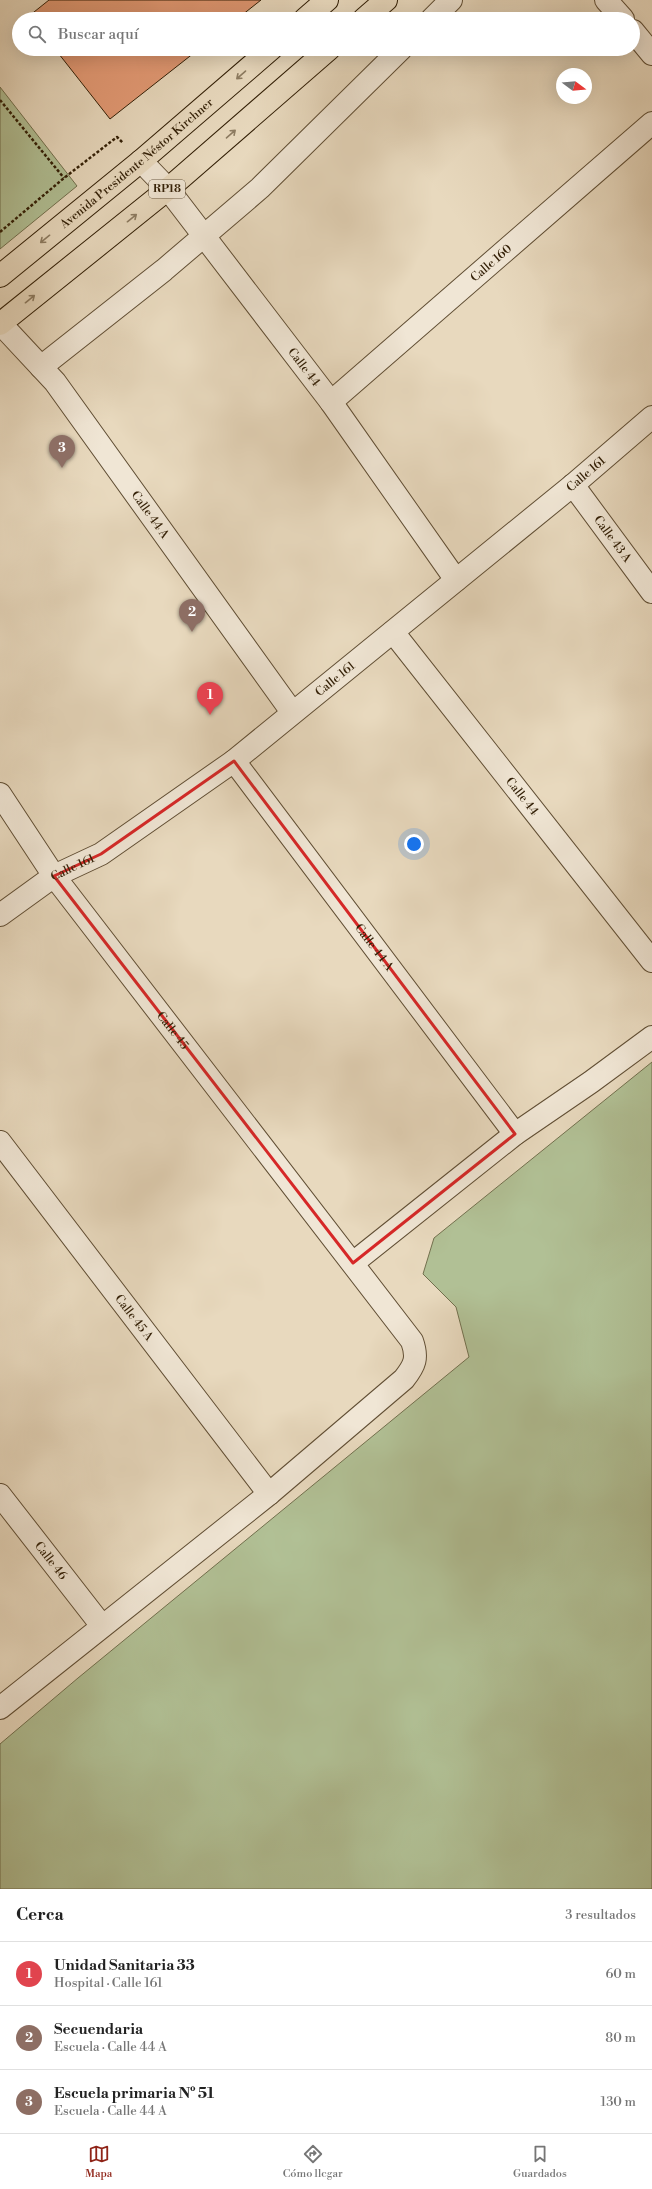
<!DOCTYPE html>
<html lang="es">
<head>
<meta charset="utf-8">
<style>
  :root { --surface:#fff; --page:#f2f2f2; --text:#222; --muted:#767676; --line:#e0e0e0; --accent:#8f2418 }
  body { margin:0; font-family:"Libre Bodoni",serif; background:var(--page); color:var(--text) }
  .compass { position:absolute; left:556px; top:68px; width:36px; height:36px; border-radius:50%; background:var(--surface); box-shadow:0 4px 16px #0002; rotate:106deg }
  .you { position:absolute; left:414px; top:844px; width:14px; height:14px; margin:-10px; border:3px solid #fff; border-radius:50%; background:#1a73e8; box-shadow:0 0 0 6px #1a73e833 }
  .badge { display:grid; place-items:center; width:26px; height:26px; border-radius:50%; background:var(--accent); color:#fff; font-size:13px; font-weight:700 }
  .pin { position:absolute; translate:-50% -33px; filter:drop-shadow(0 1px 2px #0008) }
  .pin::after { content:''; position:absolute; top:21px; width:14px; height:12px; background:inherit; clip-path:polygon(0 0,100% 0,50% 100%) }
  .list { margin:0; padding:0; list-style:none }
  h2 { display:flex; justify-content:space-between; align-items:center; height:52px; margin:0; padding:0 16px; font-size:17px }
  h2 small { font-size:13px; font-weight:400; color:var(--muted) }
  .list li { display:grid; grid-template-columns:26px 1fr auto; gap:12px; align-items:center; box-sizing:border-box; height:64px; padding:0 16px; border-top:1px solid var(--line) }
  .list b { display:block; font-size:15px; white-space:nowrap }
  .list p { margin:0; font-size:13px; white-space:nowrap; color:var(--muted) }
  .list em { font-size:13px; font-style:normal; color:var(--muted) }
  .icon { flex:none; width:22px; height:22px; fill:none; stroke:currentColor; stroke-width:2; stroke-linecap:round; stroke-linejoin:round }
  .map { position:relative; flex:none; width:652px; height:1889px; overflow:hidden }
  .search { position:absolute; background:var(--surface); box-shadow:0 4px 16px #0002; left:12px; right:12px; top:12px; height:44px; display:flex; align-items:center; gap:10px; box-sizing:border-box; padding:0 14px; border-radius:22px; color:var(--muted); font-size:15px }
  .sheet { height:244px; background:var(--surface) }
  nav { display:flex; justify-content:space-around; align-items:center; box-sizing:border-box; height:56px; border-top:1px solid var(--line); background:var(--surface); font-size:11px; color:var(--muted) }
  nav a { display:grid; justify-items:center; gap:2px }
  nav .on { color:var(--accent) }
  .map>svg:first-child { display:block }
  .green { fill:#b1c095; stroke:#72704e }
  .building { fill:#e29974; stroke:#321f06 }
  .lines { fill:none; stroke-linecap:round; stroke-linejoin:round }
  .minor-casing { stroke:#604e34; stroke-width:24 }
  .major-casing { stroke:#321f06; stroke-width:24 }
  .path { stroke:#321f06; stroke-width:2.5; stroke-dasharray:3 2; stroke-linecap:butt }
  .minor { stroke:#f0e6d5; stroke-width:22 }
  .major { stroke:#e8d9be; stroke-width:22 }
  .oneway { stroke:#8d7c62 }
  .marked { fill:none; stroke:#d62828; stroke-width:3; stroke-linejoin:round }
  .labels { text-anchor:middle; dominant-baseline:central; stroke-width:3; stroke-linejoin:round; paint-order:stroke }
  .shield { fill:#f0e6d5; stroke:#6b5b44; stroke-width:1 }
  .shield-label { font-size:11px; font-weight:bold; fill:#321f06 }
  .street-label { font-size:12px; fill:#321f06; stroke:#f0e6d5 }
</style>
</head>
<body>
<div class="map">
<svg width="652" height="1889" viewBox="0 0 652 1889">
  <rect width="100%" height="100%" fill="#e8d9be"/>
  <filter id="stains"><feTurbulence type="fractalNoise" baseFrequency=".005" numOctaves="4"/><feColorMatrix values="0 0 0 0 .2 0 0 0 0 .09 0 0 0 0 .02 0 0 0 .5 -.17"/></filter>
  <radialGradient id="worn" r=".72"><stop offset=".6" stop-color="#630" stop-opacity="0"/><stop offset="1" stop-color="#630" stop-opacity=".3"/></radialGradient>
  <path class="green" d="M0 87 77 186 0 249Z
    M652 1062V1889H0V1744L78 1678 469 1357 456 1307 423 1274 434 1238Z"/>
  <path class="building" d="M49 0H261L237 19H32L29 16Z
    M55 49H199L110 119Z"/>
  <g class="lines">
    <defs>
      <g id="minor">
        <path d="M606 0 623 19"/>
        <path d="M432 19 451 0"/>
        <path d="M633 31 652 54"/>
        <path id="s1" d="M141 161 168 189 331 402 456 580"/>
        <path id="s2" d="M0 323 55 382 292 712"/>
        <path d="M41 367 164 270 260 188 401 49"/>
        <path id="s3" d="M331 402 652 123"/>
        <path id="s4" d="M573 485 652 592"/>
        <path id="s5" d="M393 632 652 961"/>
        <path id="s6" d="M234 761 515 1134"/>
        <path id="s7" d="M0 794 54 876 412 1341C418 1358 415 1365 404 1379L269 1494 0 1708"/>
        <path id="s8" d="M0 915 54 876 101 854 234 761 573 485 652 417"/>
        <path id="s9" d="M0 1142 269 1494"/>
        <path d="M353 1263 515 1134 591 1082 652 1037"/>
        <path id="s10" d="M0 1495 102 1626"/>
      </g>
      <g id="major">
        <path d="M305 19 327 0"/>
        <path d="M364 19 386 0"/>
        <path id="s11" d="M0 276 141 161 271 49"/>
        <path d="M0 324 168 189 329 49"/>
      </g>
    </defs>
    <use href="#minor" class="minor-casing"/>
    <use href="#major" class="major-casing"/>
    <path class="path" d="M0 100 64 178
      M0 232 64 178 117 137 123 143"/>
    <use href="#minor" class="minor"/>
    <use href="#major" class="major"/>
  </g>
  <defs><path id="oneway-shaft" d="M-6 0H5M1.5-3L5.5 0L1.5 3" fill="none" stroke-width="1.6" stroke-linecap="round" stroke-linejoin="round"/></defs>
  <g class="oneway">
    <use href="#oneway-shaft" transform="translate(241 75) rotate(139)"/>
    <use href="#oneway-shaft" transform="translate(231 134) rotate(-41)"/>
    <use href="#oneway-shaft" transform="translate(132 218) rotate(-39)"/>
    <use href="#oneway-shaft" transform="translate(45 239) rotate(141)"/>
    <use href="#oneway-shaft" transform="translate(30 299) rotate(-39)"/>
  </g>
  <path class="marked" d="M234 761 515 1134 353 1263 54 876 101 854Z"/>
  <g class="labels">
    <rect class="shield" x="149" y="180" width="36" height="18" rx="3"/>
    <g class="shield-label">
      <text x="167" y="189">RP18</text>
    </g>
    <g class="street-label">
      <text stroke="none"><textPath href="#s11" startOffset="177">Avenida Presidente Néstor Kirchner</textPath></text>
      <text stroke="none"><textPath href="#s3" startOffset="212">Calle 160</textPath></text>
      <text stroke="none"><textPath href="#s1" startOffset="263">Calle 44</textPath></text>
      <text stroke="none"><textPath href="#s8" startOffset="735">Calle 161</textPath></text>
      <text stroke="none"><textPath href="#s2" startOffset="244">Calle 44 A</textPath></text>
      <text stroke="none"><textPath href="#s4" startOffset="67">Calle 43 A</textPath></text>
      <text stroke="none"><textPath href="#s8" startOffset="411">Calle 161</textPath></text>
      <text stroke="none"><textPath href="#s5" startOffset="209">Calle 44</textPath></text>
      <text stroke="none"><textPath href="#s8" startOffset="87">Calle 161</textPath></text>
      <text stroke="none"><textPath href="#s6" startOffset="233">Calle 44 A</textPath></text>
      <text stroke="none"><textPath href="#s7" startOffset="293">Calle 45</textPath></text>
      <text stroke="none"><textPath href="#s9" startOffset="221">Calle 45 A</textPath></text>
      <text stroke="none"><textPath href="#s10" startOffset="83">Calle 46</textPath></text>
    </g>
  </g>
  <rect width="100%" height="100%" filter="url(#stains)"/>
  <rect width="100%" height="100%" fill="url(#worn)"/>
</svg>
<svg class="compass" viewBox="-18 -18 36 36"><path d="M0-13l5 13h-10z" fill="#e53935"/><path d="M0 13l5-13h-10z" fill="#767676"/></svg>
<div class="you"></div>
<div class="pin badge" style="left:210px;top:715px;background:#e0444e">1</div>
<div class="pin badge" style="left:192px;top:632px;background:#8d6e63">2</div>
<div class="pin badge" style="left:62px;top:468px;background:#8d6e63">3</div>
<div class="search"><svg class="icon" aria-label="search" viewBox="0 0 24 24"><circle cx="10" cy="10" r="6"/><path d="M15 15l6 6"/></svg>Buscar aquí</div>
</div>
<section class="sheet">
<h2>Cerca<small>3 resultados</small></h2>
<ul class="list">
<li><span class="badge" style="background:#e0444e">1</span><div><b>Unidad Sanitaria 33</b><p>Hospital · Calle 161</p></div><em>60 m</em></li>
<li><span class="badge" style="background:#8d6e63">2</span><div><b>Secuendaria</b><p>Escuela · Calle 44 A</p></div><em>80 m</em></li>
<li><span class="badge" style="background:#8d6e63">3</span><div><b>Escuela primaria Nº 51</b><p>Escuela · Calle 44 A</p></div><em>130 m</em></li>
</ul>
</section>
<nav>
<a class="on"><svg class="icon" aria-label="map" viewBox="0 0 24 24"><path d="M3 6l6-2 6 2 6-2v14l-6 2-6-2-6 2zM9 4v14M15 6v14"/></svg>Mapa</a>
<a><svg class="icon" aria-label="directions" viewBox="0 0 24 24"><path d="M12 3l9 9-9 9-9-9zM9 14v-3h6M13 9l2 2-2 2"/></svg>Cómo llegar</a>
<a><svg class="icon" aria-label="saved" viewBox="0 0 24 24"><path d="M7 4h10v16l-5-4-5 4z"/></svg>Guardados</a>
</nav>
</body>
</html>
